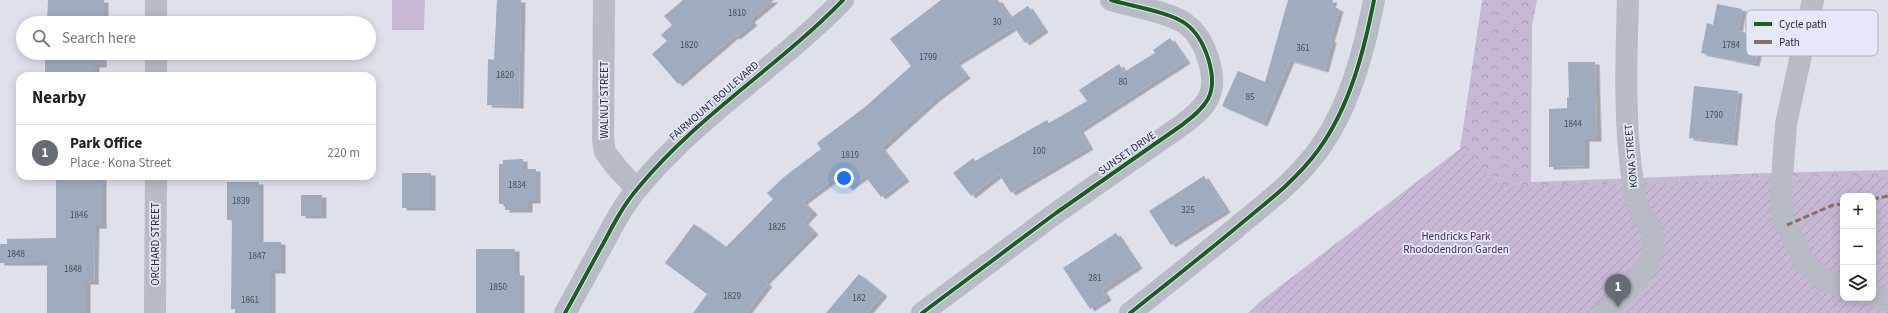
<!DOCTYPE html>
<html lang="en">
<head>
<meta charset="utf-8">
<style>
  :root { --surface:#fff; --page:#f6f6f6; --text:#222; --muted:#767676; --line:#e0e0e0; --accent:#666b75 }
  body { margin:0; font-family:"Source Sans 3",sans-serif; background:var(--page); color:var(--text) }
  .controls { position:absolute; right:12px; bottom:12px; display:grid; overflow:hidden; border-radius:8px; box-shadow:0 2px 10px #0003 }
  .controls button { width:36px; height:36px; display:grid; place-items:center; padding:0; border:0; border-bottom:1px solid var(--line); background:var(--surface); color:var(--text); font:20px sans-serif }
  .you { position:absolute; left:844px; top:178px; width:14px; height:14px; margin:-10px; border:3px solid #fff; border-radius:50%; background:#1a73e8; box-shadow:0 0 0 6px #1a73e833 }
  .badge { display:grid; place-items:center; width:26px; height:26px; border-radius:50%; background:var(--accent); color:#fff; font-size:13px; font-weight:700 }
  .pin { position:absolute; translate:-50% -33px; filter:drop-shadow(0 1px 2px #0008) }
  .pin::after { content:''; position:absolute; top:21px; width:14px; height:12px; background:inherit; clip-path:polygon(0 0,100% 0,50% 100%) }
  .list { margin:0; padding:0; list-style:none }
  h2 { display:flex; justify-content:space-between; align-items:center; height:52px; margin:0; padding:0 16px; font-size:17px }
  h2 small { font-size:13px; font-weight:400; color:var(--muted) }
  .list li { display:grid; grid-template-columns:26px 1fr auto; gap:12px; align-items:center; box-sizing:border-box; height:56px; padding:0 16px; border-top:1px solid var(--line) }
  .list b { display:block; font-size:15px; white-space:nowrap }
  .list p { margin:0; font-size:13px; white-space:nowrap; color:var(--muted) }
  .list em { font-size:13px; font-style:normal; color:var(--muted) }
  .icon { flex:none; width:22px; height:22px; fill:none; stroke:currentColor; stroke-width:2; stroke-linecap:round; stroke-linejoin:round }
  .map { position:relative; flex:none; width:1888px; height:313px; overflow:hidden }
  .search { position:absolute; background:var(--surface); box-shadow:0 2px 10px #0003; left:16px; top:16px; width:360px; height:44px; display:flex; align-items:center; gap:10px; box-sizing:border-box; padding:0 14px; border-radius:22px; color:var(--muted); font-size:15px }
  .panel { position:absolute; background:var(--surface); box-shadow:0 2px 10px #0003; left:16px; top:72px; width:360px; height:108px; border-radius:12px }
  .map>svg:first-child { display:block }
  .forest { fill:url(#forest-crowns); fill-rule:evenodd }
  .garden { fill:url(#garden-furrows); fill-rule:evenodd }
  .pitch { fill:#c6b8d4 }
  .building { fill:#9facc0; filter:url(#shadow) }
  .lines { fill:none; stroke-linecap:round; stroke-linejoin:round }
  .minor { stroke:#b7bbc5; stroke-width:22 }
  .quiet { stroke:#8d6e63; stroke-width:3; stroke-dasharray:6 3; stroke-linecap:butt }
  .cycleway-casing { stroke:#e5e8f9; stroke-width:6 }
  .cycleway { stroke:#1b5e20; stroke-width:4 }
  .labels { text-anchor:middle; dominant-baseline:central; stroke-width:3.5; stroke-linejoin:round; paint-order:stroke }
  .number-label { font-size:9px; fill:#444c58 }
  .street-label { font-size:11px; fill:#262c35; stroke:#e5e8f9 }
  .park-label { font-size:11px; fill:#452954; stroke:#e5e8f9 }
  .key { fill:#e5e8f9; stroke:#acb0be; stroke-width:1 }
  .key-label { font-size:11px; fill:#262c35 }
</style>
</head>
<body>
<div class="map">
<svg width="1888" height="313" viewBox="0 0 1888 313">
  <defs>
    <pattern id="forest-crowns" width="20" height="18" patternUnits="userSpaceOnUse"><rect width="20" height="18" fill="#c6b8d4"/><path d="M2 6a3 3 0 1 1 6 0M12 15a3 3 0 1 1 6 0" fill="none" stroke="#aa9eb7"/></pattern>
    <pattern id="garden-furrows" width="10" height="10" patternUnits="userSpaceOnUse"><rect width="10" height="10" fill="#c6b8d4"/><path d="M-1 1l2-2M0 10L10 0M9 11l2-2" fill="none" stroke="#aa9eb7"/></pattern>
    <filter id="shadow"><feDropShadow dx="4.5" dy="2.5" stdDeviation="0" flood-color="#0004"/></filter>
  </defs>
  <rect width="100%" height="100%" fill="#dee0ec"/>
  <path class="forest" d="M1482 0H1537L1532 26 1531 182 1765 173 1888 170V313H1248L1261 301 1460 149ZM1843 196H1873V298H1843Z"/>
  <path class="garden" d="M1460 149 1502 187 1888 177V313H1261V301ZM1843 196H1873V298H1843Z"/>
  <path class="pitch" d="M392 0H425L424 30H392Z"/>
  <path class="building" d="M48 0H104V23H47Z
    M497 0H521L519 106 487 105 488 59 494 60Z
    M683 0H774L750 20 753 23 736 37 734 36 678 84 652 54 667 41 661 35 672 25 664 16Z
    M941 0H998L1010 18 1028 6 1044 30 1025 43 1014 27 956 63 966 76 935 99 881 148 905 179 881 197 865 176 848 188 839 175 803 202 813 212 804 222 814 232 765 282 768 284 746 313H693L707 294 665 263 694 224 726 247 773 199 767 193 784 177 821 149 817 143 865 107 911 66 890 39Z
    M1288 0H1333L1331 6 1339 9 1330 40 1332 41 1324 70 1290 60 1263 124 1222 106 1238 71 1265 82Z
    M1717 4 1742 9 1738 31 1761 36 1755 64 1701 53 1707 23 1713 25Z
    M1170 38 1186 61 1079 130 1089 147 1011 193 999 174 971 196 953 173 973 158 975 161 1047 120 1049 123 1087 101 1079 90 1119 64 1124 72 1155 53 1153 50Z
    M45 53H102V65H95V76H56V72H45Z
    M1568 62H1595L1597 139H1585V166L1549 167V109L1567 108V97H1569Z
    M1694 86 1738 91 1733 143 1689 138Z
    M523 159V169H536V201H528V210H505V204H499V164H503V160Z
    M402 173H431V208H402Z
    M56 176H102V226H95L94 282H86V313H47V263H0V244H7V239L56 238Z
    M1204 176 1226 210 1171 245 1149 211Z
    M227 182H259V242H281V271H271V313H235V309H231L232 220H227Z
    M301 195H322V216H301Z
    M1116 233 1138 266 1102 290 1107 298 1090 309 1063 268Z
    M476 249H515V273H520V313H476Z
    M859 274 883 294 867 313H826Z"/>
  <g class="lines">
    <path class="minor" d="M604 0 603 138 605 152 618 169 637 189
      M1813 0 1786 124 1781 192 1783 219 1792 235 1802 260 1824 281 1843 287
      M156 23V0
      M156 76V53
      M1873 296 1888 300
      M155 313 156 176
      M565 313C578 290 590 267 603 244 613 225 624 204 638 188 698 115 778 67 843 0
      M922 313 1056 213 1182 125C1191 118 1202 110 1208 99 1219 78 1205 38 1186 24 1170 12 1131 6 1111 0
      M1130 313C1168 283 1206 253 1243 222 1270 200 1298 178 1319 149 1350 106 1364 51 1374 0
      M1603 313C1619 299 1650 271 1653 250 1655 234 1647 224 1640 210 1636 202 1634 194 1633 184 1624 124 1626 61 1628 0"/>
    <path class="quiet" d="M1873 199 1888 196
      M1787 225 1833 205 1843 204"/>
    <defs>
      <path id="cycleway" d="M565 313C578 290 590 267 603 244 613 225 624 204 638 188 698 115 778 67 843 0
        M922 313 1056 213 1182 125C1191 118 1202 110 1208 99 1219 78 1205 38 1186 24 1170 12 1131 6 1111 0
        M1130 313C1168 283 1206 253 1243 222 1270 200 1298 178 1319 149 1350 106 1364 51 1374 0"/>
    </defs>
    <use href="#cycleway" class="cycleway-casing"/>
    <use href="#cycleway" class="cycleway"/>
  </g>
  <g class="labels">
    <g class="number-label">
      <text x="737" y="13">1810</text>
      <text x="997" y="22">30</text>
      <text x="689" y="45">1820</text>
      <text x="1731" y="45">1784</text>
      <text x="1303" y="48">361</text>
      <text x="928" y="57">1799</text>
      <text x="505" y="75">1820</text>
      <text x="1123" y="82">80</text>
      <text x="1250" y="97">85</text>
      <text x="1714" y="115">1790</text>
      <text x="1573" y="124">1844</text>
      <text x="1039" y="151">100</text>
      <text x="850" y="155">1819</text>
      <text x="517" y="185">1834</text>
      <text x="241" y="201">1839</text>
      <text x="1188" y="210">325</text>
      <text x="79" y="215">1846</text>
      <text x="777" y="227">1825</text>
      <text x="16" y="254">1848</text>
      <text x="257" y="256">1847</text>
      <text x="73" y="269">1848</text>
      <text x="1095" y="278">281</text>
      <text x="498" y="287">1850</text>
      <text x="732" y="296">1829</text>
      <text x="859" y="298">182</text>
      <text x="250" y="300">1861</text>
    </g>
    <g class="street-label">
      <text transform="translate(604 100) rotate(-90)">WALNUT STREET</text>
      <text transform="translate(714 101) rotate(-41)">FAIRMOUNT BOULEVARD</text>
      <text transform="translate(1127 153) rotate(-35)">SUNSET DRIVE</text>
      <text transform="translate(1631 156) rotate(-95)">KONA STREET</text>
      <text transform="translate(155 244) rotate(-90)">ORCHARD STREET</text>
    </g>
    <g class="park-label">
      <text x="1456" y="236">Hendricks Park<tspan x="1456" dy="13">Rhododendron Garden</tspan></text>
    </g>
  </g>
  <rect x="1746" y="10" width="132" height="46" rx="6" class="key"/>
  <rect x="1754" y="22" width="18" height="4" fill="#1b5e20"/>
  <rect x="1754" y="40" width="18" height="4" fill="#8d6e63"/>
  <g class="key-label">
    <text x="1779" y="28">Cycle path</text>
    <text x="1779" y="46">Path</text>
  </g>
</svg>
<div class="controls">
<button>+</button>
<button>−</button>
<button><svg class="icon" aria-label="layers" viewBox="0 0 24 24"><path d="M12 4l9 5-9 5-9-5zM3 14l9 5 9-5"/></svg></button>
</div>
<div class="you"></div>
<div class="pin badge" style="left:1618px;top:307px">1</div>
<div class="search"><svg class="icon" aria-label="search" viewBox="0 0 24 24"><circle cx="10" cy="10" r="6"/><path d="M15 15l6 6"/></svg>Search here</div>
<section class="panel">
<h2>Nearby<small></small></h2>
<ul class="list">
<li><span class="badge">1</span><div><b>Park Office</b><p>Place · Kona Street</p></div><em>220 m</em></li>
</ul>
</section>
</div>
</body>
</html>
